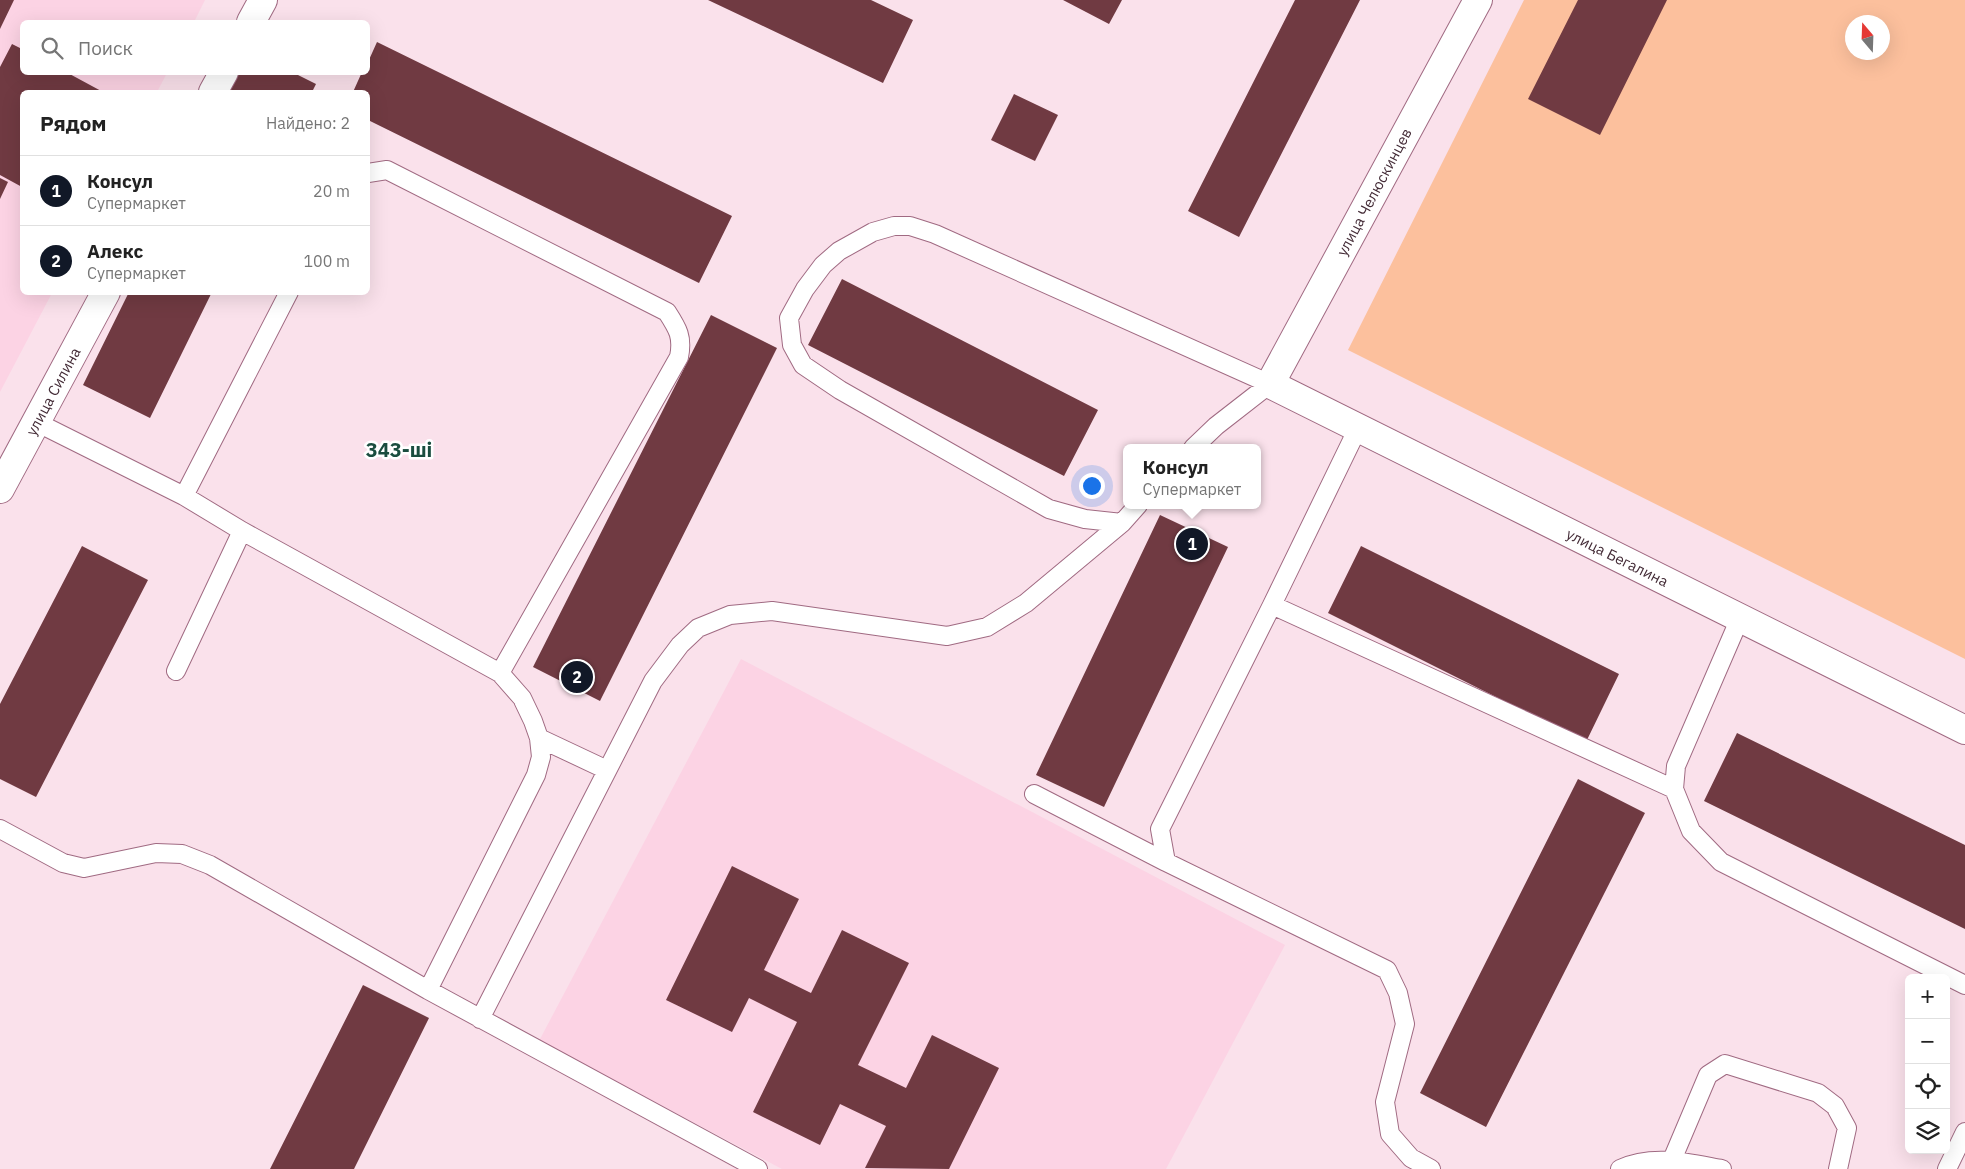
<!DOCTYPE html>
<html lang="ru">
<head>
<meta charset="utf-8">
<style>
  :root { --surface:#fff; --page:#f6f6f6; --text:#222; --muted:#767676; --line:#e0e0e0; --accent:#111827 }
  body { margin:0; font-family:"IBM Plex Sans",sans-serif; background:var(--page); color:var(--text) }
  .controls { position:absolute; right:15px; bottom:15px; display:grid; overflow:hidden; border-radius:8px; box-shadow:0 5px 20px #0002 }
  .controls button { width:45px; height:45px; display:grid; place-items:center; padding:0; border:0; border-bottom:1px solid var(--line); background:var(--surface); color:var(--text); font:25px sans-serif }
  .compass { position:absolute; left:1845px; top:15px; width:45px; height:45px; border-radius:50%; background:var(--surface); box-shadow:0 5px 20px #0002; rotate:341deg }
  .you { position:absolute; left:1091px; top:485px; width:18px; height:18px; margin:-12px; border:4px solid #fff; border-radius:50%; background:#1a73e8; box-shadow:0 0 0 8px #1a73e833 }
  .badge { display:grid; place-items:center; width:32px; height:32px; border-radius:50%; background:var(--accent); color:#fff; font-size:16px; font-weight:700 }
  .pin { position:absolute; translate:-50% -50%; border:2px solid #fff; box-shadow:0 1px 5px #0006 }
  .popup { position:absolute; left:1123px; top:444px; width:138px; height:65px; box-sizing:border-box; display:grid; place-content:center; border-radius:8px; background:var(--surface); filter:drop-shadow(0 1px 4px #0005); font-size:16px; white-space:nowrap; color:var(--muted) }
  .popup b { font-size:19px; color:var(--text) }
  .popup::after { content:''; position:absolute; left:50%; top:100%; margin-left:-10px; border:10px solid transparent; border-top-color:var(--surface) }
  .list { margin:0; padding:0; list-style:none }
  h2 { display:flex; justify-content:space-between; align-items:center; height:65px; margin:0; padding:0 20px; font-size:21px }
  h2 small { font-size:16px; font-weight:400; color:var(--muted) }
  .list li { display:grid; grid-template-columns:32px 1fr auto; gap:15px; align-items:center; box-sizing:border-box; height:70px; padding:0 20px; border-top:1px solid var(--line) }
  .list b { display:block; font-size:19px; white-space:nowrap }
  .list p { margin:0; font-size:16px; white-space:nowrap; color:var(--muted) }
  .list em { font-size:16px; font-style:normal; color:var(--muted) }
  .icon { flex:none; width:28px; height:28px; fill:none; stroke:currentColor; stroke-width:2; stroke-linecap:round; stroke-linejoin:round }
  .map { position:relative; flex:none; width:1965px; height:1169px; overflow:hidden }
  .search { position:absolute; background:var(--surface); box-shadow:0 5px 20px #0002; left:20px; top:20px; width:350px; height:55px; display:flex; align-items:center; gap:12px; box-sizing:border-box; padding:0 18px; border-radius:8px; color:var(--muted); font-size:19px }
  .panel { position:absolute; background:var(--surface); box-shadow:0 5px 20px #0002; left:20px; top:90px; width:350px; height:205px; border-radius:8px }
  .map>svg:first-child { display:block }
  .built { fill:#fcd3e4 }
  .green { fill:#fcc09d; fill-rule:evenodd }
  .building { fill:#703a42 }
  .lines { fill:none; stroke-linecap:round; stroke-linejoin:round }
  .service-casing { stroke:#a06a82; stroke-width:20 }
  .minor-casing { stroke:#a06a82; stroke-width:30 }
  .service { stroke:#fff; stroke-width:18 }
  .minor { stroke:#fff; stroke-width:28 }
  .labels { text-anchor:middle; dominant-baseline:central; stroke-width:5; stroke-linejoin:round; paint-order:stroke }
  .street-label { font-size:15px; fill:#432b36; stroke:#fff }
  .district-label { font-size:20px; font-weight:bold; fill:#1a4d3f; stroke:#fff }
</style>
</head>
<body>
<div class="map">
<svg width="1965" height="1169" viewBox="0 0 1965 1169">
  <rect width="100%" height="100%" fill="#fae1eb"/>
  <path class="built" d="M0 0H205L194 22H22V72L167 73 157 92H22V292L52 293 0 392Z
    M741 659 1285 945 1166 1169H782L539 1041Z"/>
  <path class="green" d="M1524 0H1965V659L1348 350ZM1852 22H1882V52H1852Z"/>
  <path class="building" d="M0 0H14L0 29Z
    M708 0H871L913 20 883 83Z
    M1063 0H1122L1109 24Z
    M1295 0H1360L1239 237 1188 211Z
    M1578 0H1667L1600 135 1528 99Z
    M377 42 732 216 699 283 368 120V92H353L362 72H368V62Z
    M12 44 22 49V72H66L103 92H22V187L0 175V67Z
    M238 72H292L316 84 312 92H228Z
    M1014 94 1058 115 1035 161 991 140Z
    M0 178 8 182 0 199Z
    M842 279 1098 410 1064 476 808 345Z
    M129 292H212L150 418 83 385Z
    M711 315 777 348 600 701 533 667Z
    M1160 515 1228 547 1104 807 1036 775Z
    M82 546 148 580 36 797 0 779V704Z
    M1361 546 1619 674 1586 742 1328 613Z
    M1737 733 1965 845V929L1704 801Z
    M1578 779 1645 813 1486 1127 1420 1093Z
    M732 866 799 899 764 970 811 993 842 930 909 963 858 1065 906 1088 932 1035 999 1068 949 1169 865 1168 886 1126 840 1104 820 1145 753 1112 797 1022 749 998 732 1032 666 1000Z
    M363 985 429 1018 354 1169H270Z"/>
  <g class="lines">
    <defs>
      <path id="service" d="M36 422 184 496 289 292
        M1358 428 1272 605 1160 829 1166 862 1387 970 1398 993 1405 1024 1385 1102 1390 1134 1411 1158 1431 1169
        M1122 523 1085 519 1049 509 840 390 803 365 792 345 789 318 805 289 823 265 839 251 873 232 894 226H910L935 234 1270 384 1216 426 1193 448
        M242 531 500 673 679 357C683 337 678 329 667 312L387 170 368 173
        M1272 605 1674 789
        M1740 618 1676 766 1674 789 1691 831 1721 862 1965 985
        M176 671 242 531 184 496
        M539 738 607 770
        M1034 794 1166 862
        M0 829 63 863 84 868 156 853 182 854 210 865 428 990 758 1169
        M428 990 536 775 541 757 539 738 533 721 522 698 500 673
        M480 1019 653 681 680 645 698 628 730 615 772 611 947 636 987 627 1026 603 1122 523 1138 505
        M1672 1160 1708 1075 1725 1064 1818 1093 1835 1106 1847 1128 1838 1169
        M1620 1169C1653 1154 1688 1163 1722 1169
        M1947 1169 1965 1132"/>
      <g id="minor">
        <path id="s1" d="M1478 0 1270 384 1965 730"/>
        <path d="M251 22 263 0"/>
        <path d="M213 92 224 72"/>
        <path id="s2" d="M0 489 106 292"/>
      </g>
    </defs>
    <use href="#service" class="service-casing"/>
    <use href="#minor" class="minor-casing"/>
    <use href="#service" class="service"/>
    <use href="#minor" class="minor"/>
  </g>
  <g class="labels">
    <g class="street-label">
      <text transform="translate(1374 192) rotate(-62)">улица Челюскинцев</text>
      <text stroke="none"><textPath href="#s2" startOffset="111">улица Силина</textPath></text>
      <text stroke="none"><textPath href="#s1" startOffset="825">улица Бегалина</textPath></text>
    </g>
    <g class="district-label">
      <text x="399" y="449">343-ші</text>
    </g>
  </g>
</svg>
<div class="controls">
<button>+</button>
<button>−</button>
<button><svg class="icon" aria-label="locate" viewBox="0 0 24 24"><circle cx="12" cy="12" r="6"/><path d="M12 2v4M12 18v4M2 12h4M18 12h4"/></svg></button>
<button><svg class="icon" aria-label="layers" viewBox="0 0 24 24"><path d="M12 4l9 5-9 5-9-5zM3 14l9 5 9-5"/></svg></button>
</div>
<svg class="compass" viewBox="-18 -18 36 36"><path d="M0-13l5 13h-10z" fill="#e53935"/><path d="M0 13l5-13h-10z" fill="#767676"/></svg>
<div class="you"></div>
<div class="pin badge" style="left:1192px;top:544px">1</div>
<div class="popup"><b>Консул</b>Супермаркет</div>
<div class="pin badge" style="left:577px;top:677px">2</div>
<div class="search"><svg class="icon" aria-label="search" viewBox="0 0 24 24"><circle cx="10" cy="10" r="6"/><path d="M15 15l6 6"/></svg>Поиск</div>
<section class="panel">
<h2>Рядом<small>Найдено: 2</small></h2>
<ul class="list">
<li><span class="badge">1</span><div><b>Консул</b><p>Супермаркет</p></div><em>20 m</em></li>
<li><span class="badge">2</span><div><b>Алекс</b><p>Супермаркет</p></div><em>100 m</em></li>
</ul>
</section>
</div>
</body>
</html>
